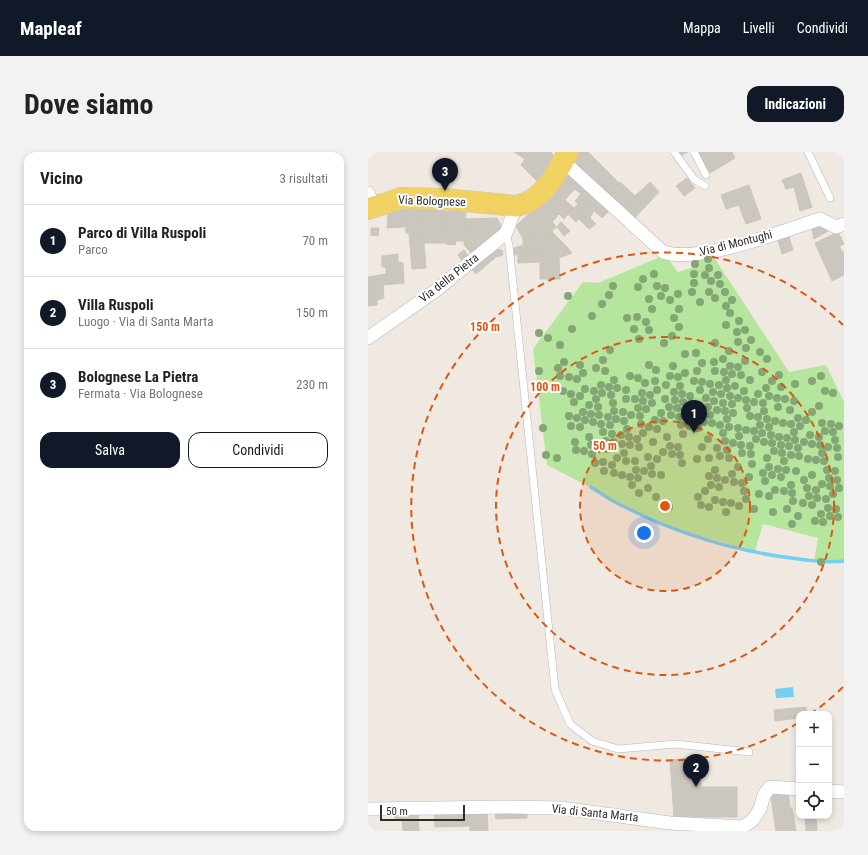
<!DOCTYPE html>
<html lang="it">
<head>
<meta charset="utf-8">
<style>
  :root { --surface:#fff; --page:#f2f2f2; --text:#222; --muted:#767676; --line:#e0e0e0; --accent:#111827 }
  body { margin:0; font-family:"Roboto Condensed",sans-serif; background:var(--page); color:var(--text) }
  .controls { position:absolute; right:12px; bottom:12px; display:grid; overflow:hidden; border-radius:8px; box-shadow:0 2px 6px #0003 }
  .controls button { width:36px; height:36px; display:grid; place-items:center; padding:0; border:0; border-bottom:1px solid var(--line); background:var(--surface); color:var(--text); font:20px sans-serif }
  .scale { position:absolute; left:12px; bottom:10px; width:85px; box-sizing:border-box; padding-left:4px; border:2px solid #2e2e2e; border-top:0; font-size:11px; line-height:14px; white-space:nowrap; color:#2e2e2e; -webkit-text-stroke:3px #fff; paint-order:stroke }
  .you { position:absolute; left:276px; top:381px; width:14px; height:14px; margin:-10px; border:3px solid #fff; border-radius:50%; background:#1a73e8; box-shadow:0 0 0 6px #1a73e833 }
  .badge { display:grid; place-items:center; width:26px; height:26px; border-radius:50%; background:var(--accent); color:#fff; font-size:13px; font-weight:700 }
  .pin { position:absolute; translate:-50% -33px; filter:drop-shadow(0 1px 2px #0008) }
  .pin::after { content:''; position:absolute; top:21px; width:14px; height:12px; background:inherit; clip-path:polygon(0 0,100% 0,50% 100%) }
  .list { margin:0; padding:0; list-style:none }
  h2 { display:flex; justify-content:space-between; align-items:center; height:52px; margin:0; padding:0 16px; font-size:17px }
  h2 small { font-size:13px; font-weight:400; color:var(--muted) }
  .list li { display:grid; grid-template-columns:26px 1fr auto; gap:12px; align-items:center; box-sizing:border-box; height:72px; padding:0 16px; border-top:1px solid var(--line) }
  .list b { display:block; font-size:15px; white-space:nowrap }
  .list p { margin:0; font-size:13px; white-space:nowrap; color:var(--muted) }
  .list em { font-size:13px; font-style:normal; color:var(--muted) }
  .actions { display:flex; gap:8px; padding:12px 16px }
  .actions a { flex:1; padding:9px 0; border:1px solid var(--accent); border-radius:12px; text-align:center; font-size:14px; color:var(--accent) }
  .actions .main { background:var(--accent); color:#fff }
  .icon { flex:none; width:22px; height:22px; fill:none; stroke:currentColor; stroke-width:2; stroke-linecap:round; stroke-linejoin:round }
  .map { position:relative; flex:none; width:476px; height:679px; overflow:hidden; border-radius:12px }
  header { display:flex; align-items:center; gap:24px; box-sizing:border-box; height:56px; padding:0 20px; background:var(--accent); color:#fff }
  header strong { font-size:19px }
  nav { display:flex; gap:22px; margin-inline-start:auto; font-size:14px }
  .intro { display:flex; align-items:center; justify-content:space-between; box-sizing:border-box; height:96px; padding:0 24px }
  h1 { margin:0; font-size:28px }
  .button { padding:10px 18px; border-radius:12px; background:var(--accent); color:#fff; font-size:14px; font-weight:700 }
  main { display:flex; gap:24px; padding:0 24px }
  aside { flex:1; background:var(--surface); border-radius:12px; box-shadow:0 2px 6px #0003 }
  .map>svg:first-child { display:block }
  .green { fill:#b6e59e }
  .water { fill:#75cff0 }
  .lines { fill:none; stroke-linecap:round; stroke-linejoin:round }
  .stream { stroke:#75cff0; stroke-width:3.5 }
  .building { fill:#cbc7bf; stroke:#cbc5ba }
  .service-casing { stroke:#b4b7c1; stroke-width:8 }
  .minor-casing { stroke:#b4b7c1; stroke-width:14 }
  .primary-casing { stroke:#c9c9c9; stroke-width:22 }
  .service { stroke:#fff; stroke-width:7 }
  .minor { stroke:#fff; stroke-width:13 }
  .primary { stroke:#f2d163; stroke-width:21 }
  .tree { fill:#84a574 }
  .ring { fill:none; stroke:#df570e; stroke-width:2; stroke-dasharray:7 5 }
  .labels { text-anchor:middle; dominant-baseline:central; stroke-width:4; stroke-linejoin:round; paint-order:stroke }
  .street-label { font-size:12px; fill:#2e2e2e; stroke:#fff }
  .centre { fill:#df570e; stroke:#fff; stroke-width:2 }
  .ring-label { font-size:12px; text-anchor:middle; font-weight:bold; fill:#df570e; stroke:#fff; stroke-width:4; stroke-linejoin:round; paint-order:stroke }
</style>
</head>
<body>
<header>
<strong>Mapleaf</strong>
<nav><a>Mappa</a><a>Livelli</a><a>Condividi</a></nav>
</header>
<div class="intro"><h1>Dove siamo</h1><a class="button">Indicazioni</a></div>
<main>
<aside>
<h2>Vicino<small>3 risultati</small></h2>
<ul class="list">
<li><span class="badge">1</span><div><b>Parco di Villa Ruspoli</b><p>Parco</p></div><em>70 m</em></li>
<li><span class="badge">2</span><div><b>Villa Ruspoli</b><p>Luogo · Via di Santa Marta</p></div><em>150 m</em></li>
<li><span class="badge">3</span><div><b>Bolognese La Pietra</b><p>Fermata · Via Bolognese</p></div><em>230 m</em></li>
</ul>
<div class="actions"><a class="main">Salva</a><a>Condividi</a></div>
</aside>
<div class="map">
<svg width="476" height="679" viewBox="0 0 476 679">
  <rect width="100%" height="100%" fill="#efe9e1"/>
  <path class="green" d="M343 101 421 220 458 213 476 250V410L446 409 450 386 395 372 387 399 318 380 272 361 179 313 165 197 215 130 230 131 297 103 310 120 324 116 329 104Z"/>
  <path class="water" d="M425 535 426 545 408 546 407 537Z"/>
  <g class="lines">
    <path class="stream" d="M223 335C234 342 245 350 257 355 306 380 361 397 416 405 436 408 456 411 476 409"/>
  </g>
  <path class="building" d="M146 0H183L189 10 171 31 153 13 157 7Z
    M205 0H220L251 31 238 43 199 8Z
    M310 0H320L312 4Z
    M329 0H364L367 6 342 21Z
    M201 15 220 34 213 42 207 37 202 42 189 30Z
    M433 21 444 55 432 59 426 35 418 37 414 28Z
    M319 26 327 36 316 44 308 34Z
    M189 30 202 42 197 48 206 56 200 62 181 43Z
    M252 30 267 44 282 30 291 40 264 69 238 43Z
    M381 33 393 67 378 72 371 53 358 57 353 43Z
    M220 34 244 56 234 66 220 53 216 57 207 49Z
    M181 43 200 62 196 67 191 62 184 70 189 75 186 77 167 56Z
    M210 52 216 57 208 64 211 67 208 70 200 62Z
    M220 53 226 58 222 66 228 72 221 77 208 64Z
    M35 56 36 75 19 76 20 60Z
    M35 56H54L55 80 38 81V75H36Z
    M54 56 76 59 77 91H56Z
    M167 56 186 77 184 80 172 85 166 79 161 83 164 90 155 91V87L148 74Z
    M76 59 98 60 96 89H88L87 93 78 92Z
    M129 66 136 78 105 103 96 93 98 67Z
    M193 70 202 79 196 84 189 75Z
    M453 71 460 79 446 87 443 74Z
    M3 76H11L10 84 3 83Z
    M166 79 172 85 184 80 199 95 189 96 157 98 156 102 146 103V96L155 93V91L164 90 161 83Z
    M55 80 58 116 44 117 41 81Z
    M470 80 476 92 471 94 476 102V123L464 129 447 91Z
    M421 85 425 98 414 102 410 88Z
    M199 95 204 101 191 106 192 127H172V110L150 111V102H156L157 98 189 96Z
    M123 97 134 98 135 103 128 105 108 122 102 115Z
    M96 98 102 106 96 111 90 103Z
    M30 102V110L35 111 36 131 15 133 16 146 9 148V153L0 154V125L18 122V115H14V104Z
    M438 555 439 562H431V566L407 569 406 558Z
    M333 605V635H369V665H306L302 608Z
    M420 637 422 656H424L428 679H408L402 639Z
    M119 658 120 679H102V674L67 675 66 660Z
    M50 659 51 679H35L34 667H27L26 660Z
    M127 659H159V666L128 667Z
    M437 664H448L449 679H438Z"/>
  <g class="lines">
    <defs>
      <path id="service" d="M306 0 326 27 337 34
        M326 0 338 23
        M440 0 462 46
        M138 81 141 93 187 537 202 572 224 589 250 597 308 592 381 600"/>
      <path id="minor" d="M195 9 295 100C331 112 415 79 452 67L468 75 476 72
        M0 41 6 54
        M0 186 67 139 138 81 148 54
        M461 639 476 640
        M0 657 138 655 193 656 302 671 374 675 384 669 392 657 396 643 402 635 431 637"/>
      <path id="primary" d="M0 57 34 46 76 47 148 54C175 49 188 22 200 0"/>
    </defs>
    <use href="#service" class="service-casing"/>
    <use href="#minor" class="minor-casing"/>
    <use href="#primary" class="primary-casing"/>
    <use href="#service" class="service"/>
    <use href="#minor" class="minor"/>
    <use href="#primary" class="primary"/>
  </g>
  <g class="tree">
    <circle cx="340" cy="107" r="4"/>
    <circle cx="327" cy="112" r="4"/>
    <circle cx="341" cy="116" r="4"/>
    <circle cx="286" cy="122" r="4"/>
    <circle cx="326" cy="122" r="4"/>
    <circle cx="337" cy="123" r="4"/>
    <circle cx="350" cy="123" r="4"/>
    <circle cx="275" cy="127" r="4"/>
    <circle cx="343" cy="129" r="4"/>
    <circle cx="326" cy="131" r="4"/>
    <circle cx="352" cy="132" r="4"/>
    <circle cx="245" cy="134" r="4"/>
    <circle cx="289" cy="134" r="4"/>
    <circle cx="270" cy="135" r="4"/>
    <circle cx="297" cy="136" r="4"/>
    <circle cx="324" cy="140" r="4"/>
    <circle cx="341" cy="140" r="4"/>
    <circle cx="357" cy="140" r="4"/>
    <circle cx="310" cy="142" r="4"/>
    <circle cx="241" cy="143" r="4"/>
    <circle cx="200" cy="144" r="4"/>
    <circle cx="293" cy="144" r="4"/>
    <circle cx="347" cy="146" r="4"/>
    <circle cx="281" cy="147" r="4"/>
    <circle cx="302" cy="148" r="4"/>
    <circle cx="364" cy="148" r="4"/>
    <circle cx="332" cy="150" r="4"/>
    <circle cx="234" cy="152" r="4"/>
    <circle cx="358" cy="154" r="4"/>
    <circle cx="284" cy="157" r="4"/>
    <circle cx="311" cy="157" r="4"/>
    <circle cx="362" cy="161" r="4"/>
    <circle cx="224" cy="164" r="4"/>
    <circle cx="269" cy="165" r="4"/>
    <circle cx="259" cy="166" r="4"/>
    <circle cx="306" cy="166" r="4"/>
    <circle cx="371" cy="169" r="4"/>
    <circle cx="278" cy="170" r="4"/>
    <circle cx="358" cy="173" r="4"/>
    <circle cx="311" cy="175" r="4"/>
    <circle cx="204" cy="177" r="4"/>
    <circle cx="266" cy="177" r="4"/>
    <circle cx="281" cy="178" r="4"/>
    <circle cx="377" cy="178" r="4"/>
    <circle cx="369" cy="180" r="4"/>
    <circle cx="171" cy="181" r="4"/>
    <circle cx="304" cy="184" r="4"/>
    <circle cx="180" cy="186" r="4"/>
    <circle cx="271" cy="187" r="4"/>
    <circle cx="383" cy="188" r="4"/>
    <circle cx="370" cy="190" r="4"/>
    <circle cx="296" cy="191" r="4"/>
    <circle cx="347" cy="191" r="4"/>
    <circle cx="192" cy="193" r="4"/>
    <circle cx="378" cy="196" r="4"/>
    <circle cx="242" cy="198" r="4"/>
    <circle cx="361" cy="199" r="4"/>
    <circle cx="392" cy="200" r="4"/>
    <circle cx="328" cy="201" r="4"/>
    <circle cx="317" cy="202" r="4"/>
    <circle cx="355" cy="207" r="4"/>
    <circle cx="399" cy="207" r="4"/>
    <circle cx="235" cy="208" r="4"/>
    <circle cx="377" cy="209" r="4"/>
    <circle cx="196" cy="210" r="4"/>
    <circle cx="346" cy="210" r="4"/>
    <circle cx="334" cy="211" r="4"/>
    <circle cx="212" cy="213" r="4"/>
    <circle cx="281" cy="213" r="4"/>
    <circle cx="305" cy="214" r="4"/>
    <circle cx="362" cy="214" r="4"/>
    <circle cx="370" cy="215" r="4"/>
    <circle cx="190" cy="216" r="4"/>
    <circle cx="228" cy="216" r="4"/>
    <circle cx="288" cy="218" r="4"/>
    <circle cx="171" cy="219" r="4"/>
    <circle cx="237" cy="219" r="4"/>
    <circle cx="329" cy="219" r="4"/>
    <circle cx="347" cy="219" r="4"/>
    <circle cx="356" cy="220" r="4"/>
    <circle cx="394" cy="220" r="4"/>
    <circle cx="215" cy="221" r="4"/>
    <circle cx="317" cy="221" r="4"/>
    <circle cx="364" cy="222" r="4"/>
    <circle cx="373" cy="223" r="4"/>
    <circle cx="411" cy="223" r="4"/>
    <circle cx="192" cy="224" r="4"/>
    <circle cx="262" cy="224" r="4"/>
    <circle cx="302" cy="224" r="4"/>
    <circle cx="453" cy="224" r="4"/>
    <circle cx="201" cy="225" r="4"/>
    <circle cx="310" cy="225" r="4"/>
    <circle cx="270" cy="226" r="4"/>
    <circle cx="209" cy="227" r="4"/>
    <circle cx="246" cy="228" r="4"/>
    <circle cx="358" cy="228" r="4"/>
    <circle cx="382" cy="228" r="4"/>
    <circle cx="287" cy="229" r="4"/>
    <circle cx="326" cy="229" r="4"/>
    <circle cx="404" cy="229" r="4"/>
    <circle cx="444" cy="229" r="4"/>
    <circle cx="334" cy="230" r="4"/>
    <circle cx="277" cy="231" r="4"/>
    <circle cx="342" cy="232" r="4"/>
    <circle cx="427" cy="232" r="4"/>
    <circle cx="233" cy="233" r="4"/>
    <circle cx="298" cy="233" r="4"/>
    <circle cx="351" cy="233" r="4"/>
    <circle cx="312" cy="234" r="4"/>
    <circle cx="367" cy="234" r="4"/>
    <circle cx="241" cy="235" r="4"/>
    <circle cx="413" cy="235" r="4"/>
    <circle cx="249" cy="236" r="4"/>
    <circle cx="359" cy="236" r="4"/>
    <circle cx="398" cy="236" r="4"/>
    <circle cx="217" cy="237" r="4"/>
    <circle cx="258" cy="238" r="4"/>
    <circle cx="289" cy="238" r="4"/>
    <circle cx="332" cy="238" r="4"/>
    <circle cx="195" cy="239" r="4"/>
    <circle cx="226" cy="239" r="4"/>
    <circle cx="376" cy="239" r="4"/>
    <circle cx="457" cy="239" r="4"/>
    <circle cx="306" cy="240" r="4"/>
    <circle cx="345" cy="240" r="4"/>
    <circle cx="234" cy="241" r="4"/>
    <circle cx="274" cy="241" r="4"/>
    <circle cx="465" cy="241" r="4"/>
    <circle cx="203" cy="242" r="4"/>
    <circle cx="314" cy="242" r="4"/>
    <circle cx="353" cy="242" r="4"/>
    <circle cx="390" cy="242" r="4"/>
    <circle cx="243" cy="243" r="4"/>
    <circle cx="282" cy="243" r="4"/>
    <circle cx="212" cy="244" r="4"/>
    <circle cx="322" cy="244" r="4"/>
    <circle cx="362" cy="244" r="4"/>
    <circle cx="401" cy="244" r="4"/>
    <circle cx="338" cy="246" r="4"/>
    <circle cx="370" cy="246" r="4"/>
    <circle cx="409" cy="246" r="4"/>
    <circle cx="228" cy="247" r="4"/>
    <circle cx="258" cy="247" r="4"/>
    <circle cx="267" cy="247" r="4"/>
    <circle cx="297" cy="247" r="4"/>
    <circle cx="417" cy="247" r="4"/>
    <circle cx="307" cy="248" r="4"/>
    <circle cx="378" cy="248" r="4"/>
    <circle cx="275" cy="249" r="4"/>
    <circle cx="346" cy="249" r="4"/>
    <circle cx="426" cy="249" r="4"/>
    <circle cx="206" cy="250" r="4"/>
    <circle cx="315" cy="250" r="4"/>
    <circle cx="386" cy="250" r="4"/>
    <circle cx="245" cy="251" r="4"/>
    <circle cx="284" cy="251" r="4"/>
    <circle cx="355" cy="251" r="4"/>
    <circle cx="395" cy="251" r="4"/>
    <circle cx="323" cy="252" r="4"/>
    <circle cx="364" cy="252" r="4"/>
    <circle cx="221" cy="253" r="4"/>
    <circle cx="331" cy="253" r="4"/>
    <circle cx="451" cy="254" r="4"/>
    <circle cx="230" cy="255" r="4"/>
    <circle cx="301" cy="255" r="4"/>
    <circle cx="340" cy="255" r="4"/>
    <circle cx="410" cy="255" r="4"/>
    <circle cx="270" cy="256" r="4"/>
    <circle cx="309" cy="256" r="4"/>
    <circle cx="379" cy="256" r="4"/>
    <circle cx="278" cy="257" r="4"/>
    <circle cx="317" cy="258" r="4"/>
    <circle cx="349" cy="258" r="4"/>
    <circle cx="422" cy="258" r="4"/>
    <circle cx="246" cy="259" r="4"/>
    <circle cx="357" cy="259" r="4"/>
    <circle cx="396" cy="259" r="4"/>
    <circle cx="215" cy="260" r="4"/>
    <circle cx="255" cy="260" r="4"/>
    <circle cx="326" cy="260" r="4"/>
    <circle cx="444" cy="260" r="4"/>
    <circle cx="293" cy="261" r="4"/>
    <circle cx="365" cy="261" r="4"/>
    <circle cx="223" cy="262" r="4"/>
    <circle cx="334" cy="262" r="4"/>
    <circle cx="231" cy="263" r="4"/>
    <circle cx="263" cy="263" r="4"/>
    <circle cx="303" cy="263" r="4"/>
    <circle cx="342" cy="263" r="4"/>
    <circle cx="201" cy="264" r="4"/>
    <circle cx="272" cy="264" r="4"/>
    <circle cx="382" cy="264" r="4"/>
    <circle cx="240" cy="265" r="4"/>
    <circle cx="311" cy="265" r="4"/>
    <circle cx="390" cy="265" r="4"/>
    <circle cx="209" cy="266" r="4"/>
    <circle cx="430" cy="266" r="4"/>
    <circle cx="248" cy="267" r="4"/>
    <circle cx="359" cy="267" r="4"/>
    <circle cx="399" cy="267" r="4"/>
    <circle cx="217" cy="268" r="4"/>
    <circle cx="287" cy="268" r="4"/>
    <circle cx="328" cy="268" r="4"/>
    <circle cx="438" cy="268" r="4"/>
    <circle cx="256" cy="269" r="4"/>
    <circle cx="295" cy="269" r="4"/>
    <circle cx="407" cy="269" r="4"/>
    <circle cx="225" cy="270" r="4"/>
    <circle cx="336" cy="270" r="4"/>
    <circle cx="344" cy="271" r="4"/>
    <circle cx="415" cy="271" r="4"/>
    <circle cx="454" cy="271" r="4"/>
    <circle cx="233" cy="272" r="4"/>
    <circle cx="273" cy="272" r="4"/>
    <circle cx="423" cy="272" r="4"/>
    <circle cx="463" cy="272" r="4"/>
    <circle cx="242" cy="273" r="4"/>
    <circle cx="313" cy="273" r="4"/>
    <circle cx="352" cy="273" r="4"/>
    <circle cx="392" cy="273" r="4"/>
    <circle cx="203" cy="274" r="4"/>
    <circle cx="321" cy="274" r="4"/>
    <circle cx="432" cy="274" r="4"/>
    <circle cx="471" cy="274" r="4"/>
    <circle cx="212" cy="275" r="4"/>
    <circle cx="281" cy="275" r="4"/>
    <circle cx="361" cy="275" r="4"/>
    <circle cx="401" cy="275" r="4"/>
    <circle cx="175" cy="276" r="4"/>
    <circle cx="330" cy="276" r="4"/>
    <circle cx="370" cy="276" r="4"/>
    <circle cx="259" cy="277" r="4"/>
    <circle cx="289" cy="277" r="4"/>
    <circle cx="378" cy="278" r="4"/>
    <circle cx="386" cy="279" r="4"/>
    <circle cx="457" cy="279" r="4"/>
    <circle cx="235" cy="280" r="4"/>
    <circle cx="426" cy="280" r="4"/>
    <circle cx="465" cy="280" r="4"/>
    <circle cx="275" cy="281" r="4"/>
    <circle cx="355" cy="281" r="4"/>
    <circle cx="394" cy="281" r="4"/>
    <circle cx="244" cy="282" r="4"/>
    <circle cx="315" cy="282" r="4"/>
    <circle cx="253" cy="283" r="4"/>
    <circle cx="403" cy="283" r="4"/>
    <circle cx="442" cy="283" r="4"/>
    <circle cx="371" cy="284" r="4"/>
    <circle cx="221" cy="285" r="4"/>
    <circle cx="261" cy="285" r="4"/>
    <circle cx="299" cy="285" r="4"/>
    <circle cx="411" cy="285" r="4"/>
    <circle cx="451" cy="285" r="4"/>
    <circle cx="419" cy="286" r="4"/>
    <circle cx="269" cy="287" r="4"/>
    <circle cx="340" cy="287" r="4"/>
    <circle cx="388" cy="287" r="4"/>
    <circle cx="427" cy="288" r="4"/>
    <circle cx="467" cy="288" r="4"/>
    <circle cx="238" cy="289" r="4"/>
    <circle cx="357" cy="289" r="4"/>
    <circle cx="207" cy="290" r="4"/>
    <circle cx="246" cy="290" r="4"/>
    <circle cx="285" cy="290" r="4"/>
    <circle cx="396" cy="290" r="4"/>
    <circle cx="436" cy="290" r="4"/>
    <circle cx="365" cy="291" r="4"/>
    <circle cx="404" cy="291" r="4"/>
    <circle cx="254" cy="292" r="4"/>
    <circle cx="444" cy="292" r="4"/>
    <circle cx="223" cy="293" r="4"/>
    <circle cx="262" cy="293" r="4"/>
    <circle cx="373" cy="293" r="4"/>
    <circle cx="413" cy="293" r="4"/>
    <circle cx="452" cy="293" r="4"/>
    <circle cx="302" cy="294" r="4"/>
    <circle cx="382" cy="294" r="4"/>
    <circle cx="421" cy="294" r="4"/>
    <circle cx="271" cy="295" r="4"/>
    <circle cx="310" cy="295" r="4"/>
    <circle cx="334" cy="295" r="4"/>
    <circle cx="460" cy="295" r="4"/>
    <circle cx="349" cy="296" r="4"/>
    <circle cx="430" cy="296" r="4"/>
    <circle cx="469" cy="296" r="4"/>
    <circle cx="239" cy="297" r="4"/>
    <circle cx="208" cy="298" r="4"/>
    <circle cx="359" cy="298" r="4"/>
    <circle cx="216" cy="299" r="4"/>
    <circle cx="406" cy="299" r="4"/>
    <circle cx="295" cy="300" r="4"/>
    <circle cx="256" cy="301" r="4"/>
    <circle cx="374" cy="301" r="4"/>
    <circle cx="414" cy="301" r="4"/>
    <circle cx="454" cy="301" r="4"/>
    <circle cx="224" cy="302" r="4"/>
    <circle cx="304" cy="302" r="4"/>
    <circle cx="383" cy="302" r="4"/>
    <circle cx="178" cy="303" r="4"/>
    <circle cx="312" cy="303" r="4"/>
    <circle cx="423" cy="303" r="4"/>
    <circle cx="352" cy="304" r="4"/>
    <circle cx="431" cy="304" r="4"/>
    <circle cx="280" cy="305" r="4"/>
    <circle cx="470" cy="305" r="4"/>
    <circle cx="189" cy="306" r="4"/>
    <circle cx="249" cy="306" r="4"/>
    <circle cx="341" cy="306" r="4"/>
    <circle cx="361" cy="306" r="4"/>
    <circle cx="399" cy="306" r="4"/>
    <circle cx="289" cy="307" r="4"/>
    <circle cx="329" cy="307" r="4"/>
    <circle cx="440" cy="307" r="4"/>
    <circle cx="448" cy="308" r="4"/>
    <circle cx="258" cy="309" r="4"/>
    <circle cx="267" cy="309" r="4"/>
    <circle cx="416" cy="309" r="4"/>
    <circle cx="456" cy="309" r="4"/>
    <circle cx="235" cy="310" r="4"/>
    <circle cx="227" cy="311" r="4"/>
    <circle cx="314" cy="311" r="4"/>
    <circle cx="384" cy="312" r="4"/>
    <circle cx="244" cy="313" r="4"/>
    <circle cx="283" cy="314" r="4"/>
    <circle cx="370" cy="315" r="4"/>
    <circle cx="401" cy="315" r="4"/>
    <circle cx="410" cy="317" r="4"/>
    <circle cx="268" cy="318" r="4"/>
    <circle cx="347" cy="318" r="4"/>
    <circle cx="418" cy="318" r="4"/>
    <circle cx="459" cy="318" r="4"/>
    <circle cx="236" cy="319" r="4"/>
    <circle cx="276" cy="319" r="4"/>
    <circle cx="428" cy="319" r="4"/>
    <circle cx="467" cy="319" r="4"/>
    <circle cx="246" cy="321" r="4"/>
    <circle cx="395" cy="321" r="4"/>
    <circle cx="284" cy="322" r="4"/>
    <circle cx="364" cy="322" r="4"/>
    <circle cx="254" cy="323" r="4"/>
    <circle cx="293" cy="323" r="4"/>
    <circle cx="404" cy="323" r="4"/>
    <circle cx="444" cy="323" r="4"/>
    <circle cx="341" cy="324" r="4"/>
    <circle cx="262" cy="325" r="4"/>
    <circle cx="381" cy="325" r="4"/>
    <circle cx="413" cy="325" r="4"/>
    <circle cx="270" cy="326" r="4"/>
    <circle cx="349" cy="326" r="4"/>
    <circle cx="461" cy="326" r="4"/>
    <circle cx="357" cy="328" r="4"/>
    <circle cx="436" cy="328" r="4"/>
    <circle cx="469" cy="328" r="4"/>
    <circle cx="397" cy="329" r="4"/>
    <circle cx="366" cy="330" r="4"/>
    <circle cx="374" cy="331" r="4"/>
    <circle cx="454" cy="332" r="4"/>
    <circle cx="264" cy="333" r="4"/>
    <circle cx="343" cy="333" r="4"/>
    <circle cx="423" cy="333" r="4"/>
    <circle cx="462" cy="334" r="4"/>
    <circle cx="351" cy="335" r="4"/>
    <circle cx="280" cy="336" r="4"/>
    <circle cx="439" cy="336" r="4"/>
    <circle cx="471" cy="336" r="4"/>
    <circle cx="407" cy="338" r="4"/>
    <circle cx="448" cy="338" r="4"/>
    <circle cx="337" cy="339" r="4"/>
    <circle cx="376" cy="339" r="4"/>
    <circle cx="416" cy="339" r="4"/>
    <circle cx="271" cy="341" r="4"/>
    <circle cx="424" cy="341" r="4"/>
    <circle cx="391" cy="342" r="4"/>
    <circle cx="465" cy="342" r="4"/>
    <circle cx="401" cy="344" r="4"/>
    <circle cx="441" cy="344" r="4"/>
    <circle cx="288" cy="345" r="4"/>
    <circle cx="330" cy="345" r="4"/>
    <circle cx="449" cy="346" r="4"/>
    <circle cx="378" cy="347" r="4"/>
    <circle cx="458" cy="347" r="4"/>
    <circle cx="347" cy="348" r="4"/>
    <circle cx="425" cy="349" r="4"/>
    <circle cx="355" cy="350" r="4"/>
    <circle cx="363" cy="351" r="4"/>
    <circle cx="435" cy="351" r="4"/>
    <circle cx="333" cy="353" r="4"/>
    <circle cx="444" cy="353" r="4"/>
    <circle cx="371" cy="354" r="4"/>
    <circle cx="301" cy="355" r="4"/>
    <circle cx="341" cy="355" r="4"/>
    <circle cx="460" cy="356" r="4"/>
    <circle cx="386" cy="357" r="4"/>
    <circle cx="419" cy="357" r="4"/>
    <circle cx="468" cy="357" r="4"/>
    <circle cx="358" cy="360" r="4"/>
    <circle cx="405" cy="360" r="4"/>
    <circle cx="453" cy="362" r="4"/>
    <circle cx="430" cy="364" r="4"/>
    <circle cx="462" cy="364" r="4"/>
    <circle cx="470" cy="365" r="4"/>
    <circle cx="447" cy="369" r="4"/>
    <circle cx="455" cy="370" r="4"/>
    <circle cx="424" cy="372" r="4"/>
    <circle cx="453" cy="410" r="4"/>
  </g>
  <circle cx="297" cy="354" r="85" fill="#df570e" fill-opacity=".12"/>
  <g class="ring">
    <circle cx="297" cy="354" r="85"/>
    <circle cx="297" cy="354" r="169"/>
    <path d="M475 535A254 254 0 0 1 444 561M430 571A254 254 0 1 1 475 173"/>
  </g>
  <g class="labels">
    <g class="street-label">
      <text transform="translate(64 49) rotate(2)">Via Bolognese</text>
      <text transform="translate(368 91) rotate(-14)">Via di Montughi</text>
      <text transform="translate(81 126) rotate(-38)">Via della Pietra</text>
      <text transform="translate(227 661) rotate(6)">Via di Santa Marta</text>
    </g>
  </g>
  <circle cx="297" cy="354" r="6" class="centre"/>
  <g class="ring-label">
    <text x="117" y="179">150 m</text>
    <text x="177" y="239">100 m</text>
    <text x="237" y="298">50 m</text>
  </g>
</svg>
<div class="controls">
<button>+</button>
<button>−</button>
<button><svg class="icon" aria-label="locate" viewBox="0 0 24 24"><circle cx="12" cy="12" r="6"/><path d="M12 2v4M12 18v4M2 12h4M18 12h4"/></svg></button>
</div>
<div class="scale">50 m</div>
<div class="you"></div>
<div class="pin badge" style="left:326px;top:281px">1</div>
<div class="pin badge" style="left:328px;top:635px">2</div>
<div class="pin badge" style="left:77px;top:39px">3</div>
</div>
</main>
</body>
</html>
